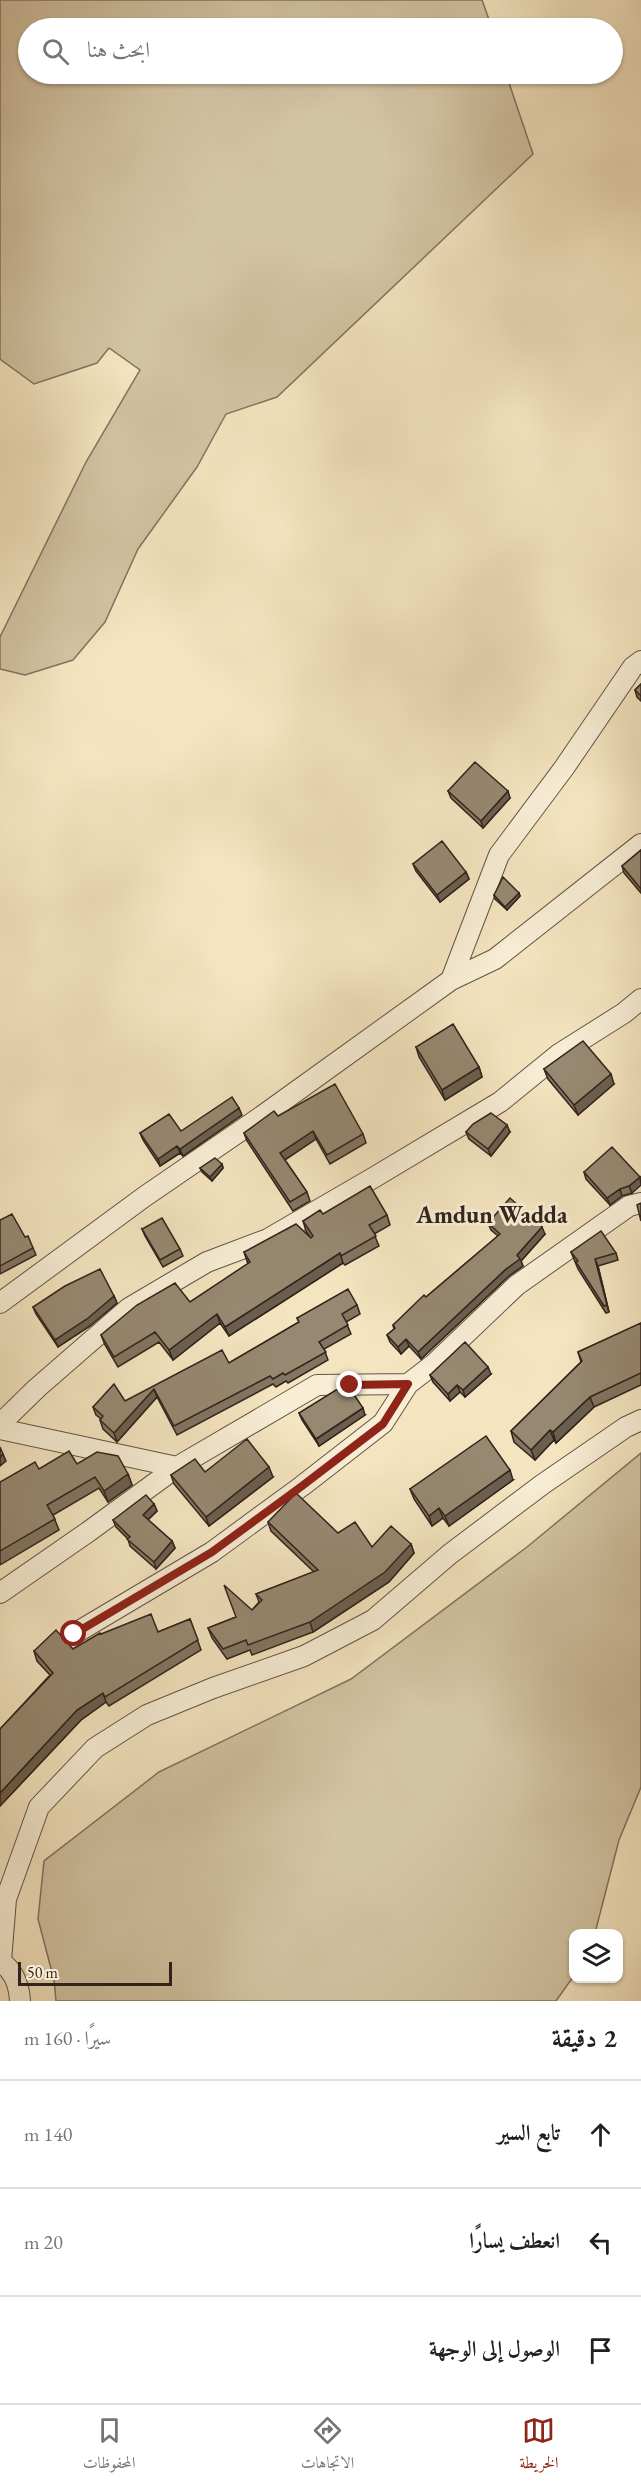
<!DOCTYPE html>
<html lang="ar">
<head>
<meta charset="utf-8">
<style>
  :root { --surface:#fff; --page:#f2f2f2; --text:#202124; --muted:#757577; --line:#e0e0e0; --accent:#8f2418 }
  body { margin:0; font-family:"EB Garamond",Amiri,serif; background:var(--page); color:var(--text); direction:rtl }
  .controls { position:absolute; right:18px; bottom:18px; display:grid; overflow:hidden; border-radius:12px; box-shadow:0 2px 4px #0004 }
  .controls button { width:54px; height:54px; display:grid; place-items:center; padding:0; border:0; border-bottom:2px solid var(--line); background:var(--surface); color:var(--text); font:30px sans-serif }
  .scale { position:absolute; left:18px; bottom:15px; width:154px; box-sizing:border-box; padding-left:6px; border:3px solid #32231c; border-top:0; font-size:16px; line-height:21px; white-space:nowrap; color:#32231c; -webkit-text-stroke:4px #f8eed6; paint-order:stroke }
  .stop { position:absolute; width:18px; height:18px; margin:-14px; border:4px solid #8f2418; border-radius:50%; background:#fff }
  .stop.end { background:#8f2418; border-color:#fff; box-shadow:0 2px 6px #0008 }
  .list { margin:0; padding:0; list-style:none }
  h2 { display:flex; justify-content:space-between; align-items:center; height:78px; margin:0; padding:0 24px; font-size:26px }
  h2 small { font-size:20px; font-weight:400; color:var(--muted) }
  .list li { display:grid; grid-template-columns:39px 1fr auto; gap:18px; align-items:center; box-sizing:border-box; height:108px; padding:0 24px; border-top:2px solid var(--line) }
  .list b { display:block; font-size:22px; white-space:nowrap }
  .list em { font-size:20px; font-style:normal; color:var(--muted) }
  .icon { flex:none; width:33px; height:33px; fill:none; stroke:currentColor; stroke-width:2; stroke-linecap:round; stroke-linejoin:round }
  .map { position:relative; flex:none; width:641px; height:2001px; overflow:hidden; direction:ltr }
  .search { position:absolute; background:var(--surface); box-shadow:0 2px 4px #0004; left:18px; right:18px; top:18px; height:66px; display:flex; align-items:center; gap:15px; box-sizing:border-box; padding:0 21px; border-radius:33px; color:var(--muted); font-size:22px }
  .sheet { height:402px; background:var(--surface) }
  nav { display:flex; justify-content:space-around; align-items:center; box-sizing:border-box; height:84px; border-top:2px solid var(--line); background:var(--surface); font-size:16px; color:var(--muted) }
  nav a { display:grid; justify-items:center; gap:3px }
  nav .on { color:var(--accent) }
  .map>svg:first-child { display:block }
  .green { fill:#d3c4a4; stroke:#827460; stroke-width:1.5 }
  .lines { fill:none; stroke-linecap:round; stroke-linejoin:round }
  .minor-casing { stroke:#625445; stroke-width:22 }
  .minor { stroke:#f8eed6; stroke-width:20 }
  .wall { fill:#827561; stroke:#32231c; stroke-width:1.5 }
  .shaded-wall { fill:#6a5f4f; stroke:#32231c; stroke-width:1.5 }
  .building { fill:#978871; stroke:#32231c; stroke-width:1.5 }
  .route { stroke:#8f2418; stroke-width:8 }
  .labels { text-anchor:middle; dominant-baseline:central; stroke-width:6; stroke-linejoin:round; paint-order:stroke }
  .neighbourhood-label { font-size:24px; font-weight:bold; fill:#32231c; stroke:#f8eed6 }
</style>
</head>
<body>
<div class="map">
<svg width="641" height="2001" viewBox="0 0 641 2001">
  <rect width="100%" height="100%" fill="#f4e5c0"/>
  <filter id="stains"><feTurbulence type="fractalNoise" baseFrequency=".00333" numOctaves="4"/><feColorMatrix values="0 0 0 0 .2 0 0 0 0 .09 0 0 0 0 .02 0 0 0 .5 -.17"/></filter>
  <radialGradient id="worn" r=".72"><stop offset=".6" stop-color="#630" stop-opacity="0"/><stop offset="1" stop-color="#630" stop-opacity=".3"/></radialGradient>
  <path class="green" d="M0 0H482L492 28H28V74H506L533 154 277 397 226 414 197 467 138 549 105 622 73 660 25 675 0 669V637L86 462 140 370 109 348 97 363 34 384 0 359Z
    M641 1453V1787L619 1840 595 1933 574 1934 573 1977 556 2001H56L54 1980 38 1919 44 1861 159 1772 351 1679 527 1547Z"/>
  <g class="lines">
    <defs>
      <path id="minor" d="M451 980 499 855 564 768 633 667 641 661
        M0 1303 144 1197 262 1116 451 980 495 959 641 844
        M0 1424 37 1388 129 1308 207 1262 268 1239 373 1178 500 1102 559 1054 624 1013 641 999
        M0 1429 177 1467
        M0 1593 88 1532 177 1467 317 1385 408 1384
        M74 1634 212 1552 302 1486 383 1423 408 1384 434 1364 517 1285 629 1206 641 1203
        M0 1961C14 1971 19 1984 20 2001
        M1 1961 6 1899 39 1807 95 1748 147 1715 213 1688 304 1656 373 1620 450 1554 543 1484 626 1427 641 1420"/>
    </defs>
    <use href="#minor" class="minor-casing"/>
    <use href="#minor" class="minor"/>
  </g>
  <path class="wall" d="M641 684V701L637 697 635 690Z
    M448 791 510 798 483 828 451 798Z
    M641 850V893L624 873 622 866Z
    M413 864 466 872 469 879 440 902 416 871Z
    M519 893 520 896 507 910 495 899 494 895Z
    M416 1047 479 1067 482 1077 445 1100 419 1057Z
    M544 1069 614 1084 578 1115 548 1079Z
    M242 1115 183 1156 180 1153 160 1166 143 1140 140 1133 181 1131Z
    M278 1116 363 1134 366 1143 330 1164 316 1139 285 1160 307 1192 310 1201 293 1211 247 1141 244 1133Z
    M466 1132H510L491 1156 469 1139Z
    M222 1164 223 1168 212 1181 202 1172 200 1168Z
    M584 1172 640 1177 632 1193 622 1196 610 1205 586 1179Z
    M323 1214 387 1215 390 1225 374 1234 379 1246 345 1265 343 1263 229 1336 220 1323 173 1360 159 1342 118 1367 105 1345 101 1335 190 1302 248 1264 244 1252 310 1237 306 1231 303 1221Z
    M0 1220 25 1237 33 1248 36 1255 0 1274Z
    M488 1223 545 1234 521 1261 523 1266 509 1276 421 1359 409 1346 401 1354 390 1342 387 1335 394 1329 393 1325 498 1236 491 1230Z
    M142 1229 180 1249 183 1256 163 1267 145 1236Z
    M571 1252 616 1253 618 1260 598 1266 609 1312 606 1313 578 1269Z
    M114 1296 117 1303 90 1326 58 1347 36 1314 33 1307Z
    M357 1305 360 1314 346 1322 351 1334 324 1349 328 1360 288 1383 286 1381 276 1387 273 1384 177 1435 157 1397 117 1442 103 1429 100 1420 101 1419 96 1415 93 1407 125 1401 229 1363 299 1322 297 1318Z
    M641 1323V1385L594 1407 556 1443 554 1440 535 1460 514 1442 511 1431 581 1362 578 1352Z
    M491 1374 465 1397 460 1392 450 1401 433 1382 430 1375Z
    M299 1413 365 1415 319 1446 302 1420Z
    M77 1464 128 1474 132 1485 108 1502 99 1488 53 1515 59 1530 0 1565V1482L39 1469Z
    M205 1472 273 1477 209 1526 174 1484 171 1475Z
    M513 1480 449 1526 443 1518 432 1526 414 1499 410 1489Z
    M154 1504 157 1511 148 1520 172 1541 175 1548 156 1569 130 1546 128 1539 116 1527 113 1520Z
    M268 1522 338 1533 372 1547 411 1544 414 1553 389 1582 313 1632 252 1655 250 1650 227 1659 212 1638 208 1628 236 1617 252 1610 259 1602 256 1594 314 1572 271 1531Z
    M190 1619 201 1650 109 1706 106 1702 81 1720 0 1806V1729L50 1675 37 1661 34 1651 73 1649 101 1634 158 1632Z"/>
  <path class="shaded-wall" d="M508 791 510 798 483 828 481 821Z
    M466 872 469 879 440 902 437 895Z
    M519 893 520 896 507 910 505 907Z
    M479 1067 482 1077 445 1100 442 1090Z
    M611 1074 614 1084 578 1115 574 1105Z
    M239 1108 242 1115 183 1156 180 1149Z
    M507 1125 510 1132 491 1156 488 1149Z
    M313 1131 316 1139 283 1161 280 1153Z
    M177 1146 180 1153 160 1166 158 1159Z
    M222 1164 223 1168 212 1181 210 1177Z
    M640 1177 641 1185 632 1193 629 1186Z
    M620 1189 622 1196 610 1205 607 1198Z
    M542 1227 545 1234 521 1261 523 1266 509 1276 421 1359 418 1352 506 1269 517 1255Z
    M340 1253 343 1263 229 1336 225 1327Z
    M595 1259 598 1266 609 1312 607 1305Z
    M114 1296 117 1303 90 1326 58 1347 55 1340Z
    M217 1314 220 1323 173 1360 169 1350Z
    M406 1339 409 1346 401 1354 398 1347Z
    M488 1367 491 1374 465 1397 463 1390Z
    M457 1385 460 1392 450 1401 448 1394Z
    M154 1389 157 1397 117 1442 114 1433Z
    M590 1397 594 1407 556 1443 553 1432Z
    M363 1408 365 1415 319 1446 316 1439Z
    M550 1430 554 1440 535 1460 531 1450Z
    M3 1454 6 1461 0 1466V1457Z
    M269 1467 273 1477 209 1526 206 1517Z
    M510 1470 513 1480 449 1526 445 1516Z
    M128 1474 132 1485 108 1502 104 1491Z
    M154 1504 157 1511 145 1522 143 1515Z
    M439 1508 443 1518 432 1526 429 1516Z
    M172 1541 175 1548 156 1569 154 1562Z
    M411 1544 414 1553 389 1582 313 1632 310 1622Z
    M103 1693 106 1702 81 1720 0 1806V1793L77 1710Z"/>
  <path class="building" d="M641 684V696L635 690Z
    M475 762 508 791 481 821 448 791Z
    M442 841 466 872 437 895 413 864Z
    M641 850V889L622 866Z
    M503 877 519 893 505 907 494 895Z
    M453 1024 479 1067 442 1090 416 1047Z
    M583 1041 611 1074 574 1105 544 1069Z
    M335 1084 363 1134 327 1155 313 1131 280 1153 307 1192 290 1202 244 1133 274 1111 278 1116Z
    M232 1097 239 1108 180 1149 177 1146 158 1159 140 1133 169 1114 181 1131Z
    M491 1113 507 1125 488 1149 466 1132 473 1124Z
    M612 1147 640 1177 629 1186 620 1189 607 1198 584 1172Z
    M215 1158 222 1164 210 1177 200 1168Z
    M370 1186 387 1215 369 1225 376 1236 341 1256 340 1253 225 1327 217 1314 169 1350 155 1332 114 1357 101 1335 137 1305 175 1283 190 1302 250 1262 244 1252 296 1224 311 1238 313 1236 303 1221 320 1210 323 1214Z
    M510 1198 542 1227 517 1255 520 1259 506 1269 418 1352 406 1339 398 1347 387 1335 395 1328 393 1325 424 1295 426 1297 500 1234 488 1223Z
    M641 1203V1221L637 1205Z
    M12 1214 25 1237 28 1236 33 1248 0 1266V1220Z
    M162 1218 180 1249 160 1260 142 1229Z
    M601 1231 616 1253 595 1259 607 1305 604 1306 576 1262 578 1261 571 1252Z
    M100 1269 114 1296 87 1319 55 1340 33 1307 65 1286Z
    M348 1289 357 1305 342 1314 348 1325 319 1342 326 1352 285 1375 283 1373 273 1379 270 1376 174 1426 154 1389 114 1433 100 1420 103 1416 93 1407 114 1384 125 1401 222 1350 229 1363 299 1322 297 1318Z
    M641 1323V1373L590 1397 553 1432 550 1430 531 1450 511 1431 582 1361 578 1352Z
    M465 1342 488 1367 463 1390 457 1385 448 1394 430 1375Z
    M336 1390H351L363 1408 316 1439 299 1413Z
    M486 1436 510 1470 445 1516 439 1508 429 1516 410 1489Z
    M247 1439 269 1467 206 1517 171 1475 195 1459 205 1472Z
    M0 1447 3 1454 0 1457Z
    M69 1451 77 1464 97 1452 118 1456 128 1474 104 1491 95 1477 47 1505 55 1519 0 1551V1482L35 1462 39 1469Z
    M296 1493 338 1533 355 1522 372 1547 391 1526 411 1544 385 1572 310 1622 248 1645 246 1640 223 1649 208 1628 236 1617 224 1585 252 1610 262 1600 256 1594 318 1570 268 1522Z
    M146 1495 154 1504 143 1515 172 1541 154 1562 127 1539 130 1537 113 1520Z
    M151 1614 158 1632 190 1619 198 1640 105 1697 103 1693 77 1710 0 1793V1729L53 1673 34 1651 56 1630 73 1649 100 1633 101 1634Z"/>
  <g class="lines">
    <path class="route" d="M74 1634 212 1552 302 1486 383 1424 408 1384 350 1385"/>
  </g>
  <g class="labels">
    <g class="neighbourhood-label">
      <text x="492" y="1214">Amdun Wadda</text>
    </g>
  </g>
  <rect width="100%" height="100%" filter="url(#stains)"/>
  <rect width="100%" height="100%" fill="url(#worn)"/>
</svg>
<div class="controls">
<button><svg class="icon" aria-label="layers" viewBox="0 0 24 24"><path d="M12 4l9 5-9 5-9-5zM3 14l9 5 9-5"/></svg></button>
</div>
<div class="scale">50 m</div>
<div class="stop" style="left:74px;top:1634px"></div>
<div class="stop end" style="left:350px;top:1385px"></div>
<div class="search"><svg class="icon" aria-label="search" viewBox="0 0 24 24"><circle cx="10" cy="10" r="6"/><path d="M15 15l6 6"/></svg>ابحث هنا</div>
</div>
<section class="sheet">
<h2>2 دقيقة<small>سيرًا · 160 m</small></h2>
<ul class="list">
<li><svg class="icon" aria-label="ahead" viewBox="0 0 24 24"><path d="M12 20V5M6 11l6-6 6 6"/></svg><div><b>تابع السير</b></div><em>140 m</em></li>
<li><svg class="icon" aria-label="left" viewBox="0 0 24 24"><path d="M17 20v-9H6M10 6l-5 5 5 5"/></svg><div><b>انعطف يسارًا</b></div><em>20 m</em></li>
<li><svg class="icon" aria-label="arrive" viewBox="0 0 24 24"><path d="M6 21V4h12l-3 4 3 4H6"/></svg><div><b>الوصول إلى الوجهة</b></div></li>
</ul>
</section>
<nav>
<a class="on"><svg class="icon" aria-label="map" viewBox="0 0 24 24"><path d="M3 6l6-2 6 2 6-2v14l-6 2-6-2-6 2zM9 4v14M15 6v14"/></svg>الخريطة</a>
<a><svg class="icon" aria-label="directions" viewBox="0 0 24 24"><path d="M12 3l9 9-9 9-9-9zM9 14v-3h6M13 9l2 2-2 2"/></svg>الاتجاهات</a>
<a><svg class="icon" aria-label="saved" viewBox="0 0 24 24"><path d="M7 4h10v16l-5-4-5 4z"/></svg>المحفوظات</a>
</nav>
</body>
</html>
